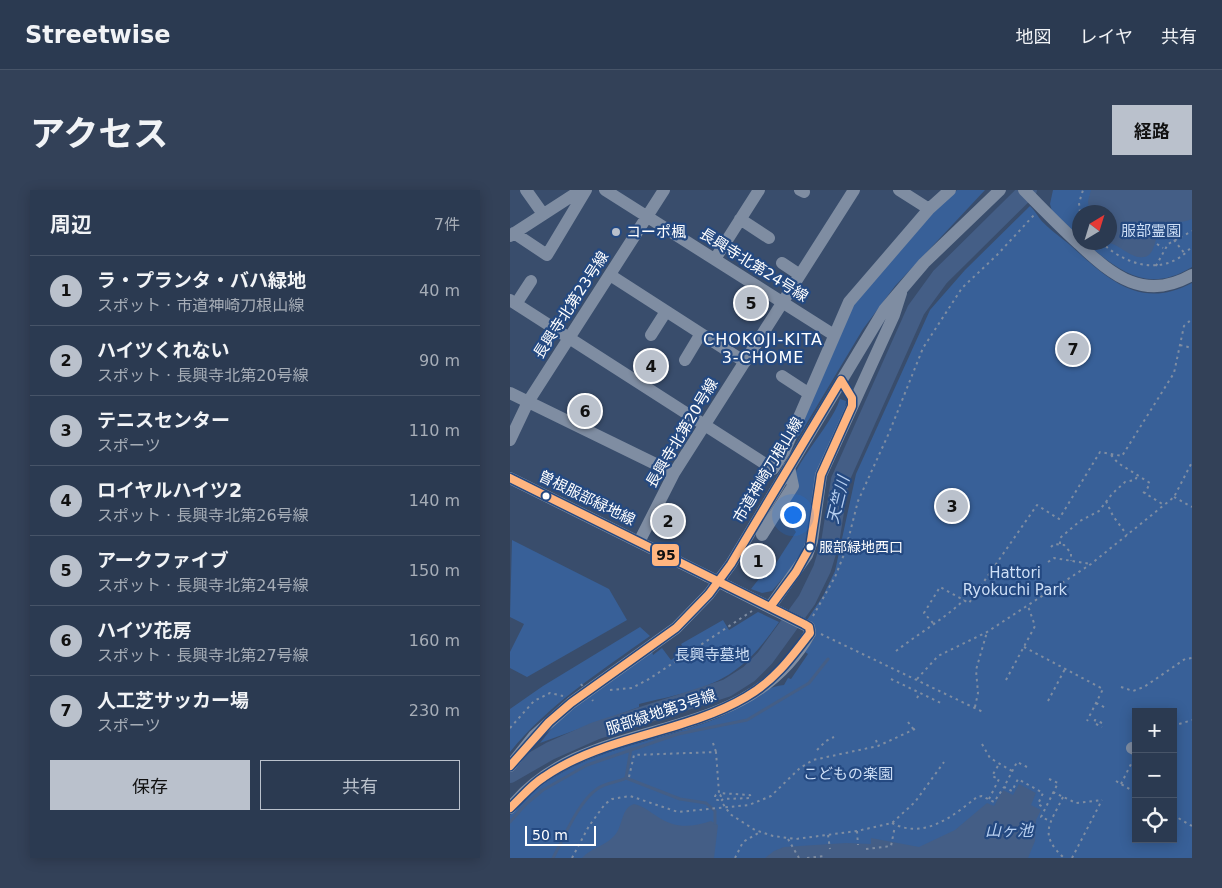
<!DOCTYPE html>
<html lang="ja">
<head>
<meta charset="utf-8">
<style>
  :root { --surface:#2b3a51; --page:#334158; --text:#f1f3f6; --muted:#a6adb7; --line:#475468; --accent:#bac1cc }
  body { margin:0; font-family:"DejaVu Sans","Noto Sans JP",sans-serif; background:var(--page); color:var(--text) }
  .controls { position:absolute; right:15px; bottom:15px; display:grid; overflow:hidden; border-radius:0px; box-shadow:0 2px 12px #0003 }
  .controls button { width:45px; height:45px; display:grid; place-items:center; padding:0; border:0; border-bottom:1px solid var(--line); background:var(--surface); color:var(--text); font:25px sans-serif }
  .compass { position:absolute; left:562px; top:15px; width:45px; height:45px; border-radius:50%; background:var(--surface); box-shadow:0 2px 12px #0003; rotate:38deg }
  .scale { position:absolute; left:15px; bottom:12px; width:71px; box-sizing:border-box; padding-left:5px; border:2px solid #fff; border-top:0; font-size:14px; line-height:18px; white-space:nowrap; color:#fff; -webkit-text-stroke:4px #244981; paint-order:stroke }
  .you { position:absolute; left:282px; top:324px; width:18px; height:18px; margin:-12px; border:4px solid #fff; border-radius:50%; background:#1a73e8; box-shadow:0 0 0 8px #1a73e833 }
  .badge { display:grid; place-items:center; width:32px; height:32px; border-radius:50%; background:var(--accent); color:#111; font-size:16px; font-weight:700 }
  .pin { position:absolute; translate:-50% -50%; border:2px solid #fff; box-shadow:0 1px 5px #0006 }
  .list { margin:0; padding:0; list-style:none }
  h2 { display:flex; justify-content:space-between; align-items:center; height:65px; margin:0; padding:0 20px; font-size:21px }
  h2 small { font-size:16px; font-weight:400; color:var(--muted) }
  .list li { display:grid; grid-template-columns:32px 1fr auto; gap:15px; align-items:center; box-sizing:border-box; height:70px; padding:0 20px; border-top:1px solid var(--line) }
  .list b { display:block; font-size:19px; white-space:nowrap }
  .list p { margin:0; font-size:16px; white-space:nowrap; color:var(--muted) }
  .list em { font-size:16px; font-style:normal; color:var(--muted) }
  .actions { display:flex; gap:10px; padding:15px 20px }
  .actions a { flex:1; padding:11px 0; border:1px solid var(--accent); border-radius:0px; text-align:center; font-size:18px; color:var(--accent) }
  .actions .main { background:var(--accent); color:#111 }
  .icon { flex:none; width:28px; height:28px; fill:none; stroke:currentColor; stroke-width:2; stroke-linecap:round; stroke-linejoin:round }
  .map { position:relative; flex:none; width:682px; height:668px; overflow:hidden; border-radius:0px }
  header { display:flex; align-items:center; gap:30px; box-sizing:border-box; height:70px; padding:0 25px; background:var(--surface); border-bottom:1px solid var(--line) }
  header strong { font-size:24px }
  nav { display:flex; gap:28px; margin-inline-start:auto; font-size:18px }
  .intro { display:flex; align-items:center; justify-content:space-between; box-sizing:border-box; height:120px; padding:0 30px }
  h1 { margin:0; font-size:35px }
  .button { padding:12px 22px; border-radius:0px; background:var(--accent); color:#111; font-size:18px; font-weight:700 }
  main { display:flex; gap:30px; padding:0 30px }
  aside { flex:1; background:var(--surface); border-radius:0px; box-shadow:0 2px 12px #0003 }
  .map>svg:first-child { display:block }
  .green { fill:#386098; fill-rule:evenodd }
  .water { fill:#445e86 }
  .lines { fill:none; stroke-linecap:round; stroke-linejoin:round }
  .stream { stroke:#445e86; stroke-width:3 }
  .river { stroke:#445e86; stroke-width:18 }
  .path { stroke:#7f8da2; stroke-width:2; stroke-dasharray:2.5 4; stroke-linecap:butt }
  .minor { stroke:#7f8da2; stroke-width:12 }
  .path-bridge { stroke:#7f8da2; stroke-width:2; stroke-dasharray:2.5 4; stroke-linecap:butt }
  .minor-bridge { stroke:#7f8da2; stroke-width:12 }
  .bus-1-casing { stroke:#244981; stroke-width:11 }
  .bus-1 { stroke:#ffb580; stroke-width:8 }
  .poi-dot { fill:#bac1cc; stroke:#244981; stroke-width:2 }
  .bus-dot { fill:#fff; stroke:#244981; stroke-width:2 }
  .labels { text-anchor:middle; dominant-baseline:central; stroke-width:4.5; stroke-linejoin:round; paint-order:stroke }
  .bus-label { font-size:14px; fill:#fff; stroke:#244981; text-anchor:start }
  .park-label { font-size:15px; fill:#cedff6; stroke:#244981 }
  .poi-label { font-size:15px; fill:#fff; stroke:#244981; text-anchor:start }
  .street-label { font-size:15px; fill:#fff; stroke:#244981 }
  .neighbourhood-label { font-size:16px; letter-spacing:1px; fill:#fff; stroke:#244981 }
  .water-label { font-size:16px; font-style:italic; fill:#b6ceef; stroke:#244981 }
  .line-badge { stroke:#244981; stroke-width:2 }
  .pale-badge-label { font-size:14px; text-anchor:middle; font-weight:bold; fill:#111 }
</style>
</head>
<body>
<header>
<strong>Streetwise</strong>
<nav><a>地図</a><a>レイヤ</a><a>共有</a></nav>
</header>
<div class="intro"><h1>アクセス</h1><a class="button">経路</a></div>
<main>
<aside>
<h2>周辺<small>7件</small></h2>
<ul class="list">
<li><span class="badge">1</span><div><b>ラ・プランタ・バハ緑地</b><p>スポット · 市道神崎刀根山線</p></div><em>40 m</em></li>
<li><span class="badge">2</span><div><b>ハイツくれない</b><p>スポット · 長興寺北第20号線</p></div><em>90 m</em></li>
<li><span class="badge">3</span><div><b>テニスセンター</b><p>スポーツ</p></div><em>110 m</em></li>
<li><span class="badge">4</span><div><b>ロイヤルハイツ2</b><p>スポット · 長興寺北第26号線</p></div><em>140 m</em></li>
<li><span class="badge">5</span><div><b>アークファイブ</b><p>スポット · 長興寺北第24号線</p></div><em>150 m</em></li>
<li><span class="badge">6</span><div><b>ハイツ花房</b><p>スポット · 長興寺北第27号線</p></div><em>160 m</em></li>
<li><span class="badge">7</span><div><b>人工芝サッカー場</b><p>スポーツ</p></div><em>230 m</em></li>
</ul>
<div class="actions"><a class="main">保存</a><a>共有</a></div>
</aside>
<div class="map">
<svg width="682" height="668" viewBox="0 0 682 668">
  <rect width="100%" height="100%" fill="#394d6c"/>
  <path class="green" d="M447 0H475L385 96 353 139 289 246 284 247 342 115 422 22Z
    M543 0H682V77C638 104 610 82 576 53L600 52V22H570L569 46 542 21 540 14Z
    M520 16C524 20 526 23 528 26 533 35 552 48 560 55 597 88 629 121 682 93V668H0V625C55 559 137 557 210 527 231 518 254 496 274 495L278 488 281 489 298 464 295 462 305 447 297 430 313 406 325 381 346 284 420 120 455 80ZM626 522H663V649H626Z
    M330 209 336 211 335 220 300 343 289 369 262 401 252 403 241 399 252 385 259 384 286 342C252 297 318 247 330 209Z
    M2 350 99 399 117 430 17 487 0 478V462L14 434 0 427Z
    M248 422 269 432C256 450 243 468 224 481 198 500 161 506 129 514V517L30 553 50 528 142 461 143 465 152 458 161 470 175 460 171 454 213 430 219 440Z
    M130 437 140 446C91 481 38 515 0 562V519L33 496Z"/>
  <path class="water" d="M581 0H682V29C672 34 656 30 650 39 644 48 646 70 629 67 618 66 607 53 598 53L600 22H579L578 11Z
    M509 594 526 603 521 615 531 620 526 630 525 651 518 668H255L264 661 274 657 336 653 361 654V648L409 657 445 640 477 613 484 616 493 600 503 605Z
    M124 614C134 616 140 622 148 627 166 639 182 637 201 631L208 635 204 668H72C81 658 95 656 104 646 114 635 110 619 124 614Z"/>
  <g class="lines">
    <path class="stream" d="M121 559 116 588 170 609 196 613 205 621V633
      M0 632 16 614 33 600 77 575 168 544 237 530 299 493 318 469
      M43 668C54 648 68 612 87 599 96 592 107 593 116 588"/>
    <path class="river" d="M0 584 40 561 85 541 217 498 239 484 255 468 297 410 312 379 320 353 330 290 406 120 430 87 518 0"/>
    <path class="path" d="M570 22 569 13 573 0
      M668 34 671 44
      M664 50 675 64
      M591 52C617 77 657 87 682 56
      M647 54 653 58
      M646 76 658 54 682 41
      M670 155 682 158
      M601 265 608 273 640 293 635 303
      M633 302 654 315
      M664 307 682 317
      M596 311 603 326 617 345
      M550 354V348L570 331 589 321 602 304 615 292 625 290 628 285
      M541 357 544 354 554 355 561 363V371
      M538 372 544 368 581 374
      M303 426 325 387 335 362 348 311 379 243 413 158 452 98 487 65 524 25
      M423 433 414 423 430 397 459 413 527 315 549 329 590 262 612 266 664 183 674 136 682 129
      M311 444 475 523
      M514 457 593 499 577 531
      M386 461C408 444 434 429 454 410
      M381 489 433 514
      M407 489 428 466 477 442 581 374 664 307 682 272
      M496 490 525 436 518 416
      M611 497 623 501 634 497 675 469 682 468
      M100 500 122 498 139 489 242 421
      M407 508 410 503
      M538 511 555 479
      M586 513 596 518
      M465 517 468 503 466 480 477 442
      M398 532 404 540
      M592 533 585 530 584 533 592 537
      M663 536 682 530
      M0 538 24 511 40 503 53 506
      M366 550 368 556
      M203 553 206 562
      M472 554 480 568 502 581
      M307 560 316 551 324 547
      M517 577 507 572 494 597 502 601 508 589 533 603 528 614 535 618
      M119 587 124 565 206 562 209 603 240 605 241 608 213 609 211 611 220 624 245 640 263 646 286 649 347 641 382 633 405 612 434 572
      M539 589 548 593 531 627 540 631
      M606 591 626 603
      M611 594 623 570
      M543 602 566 613 592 610
      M205 607a3 3 0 1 1 6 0a3 3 0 1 1-6 0Z
      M553 607C540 634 528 644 554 668
      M479 609 489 589 482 586 489 574
      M663 625 682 636
      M382 633C414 650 443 626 467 607L472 606 484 612 494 597
      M347 641 348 655
      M318 645 320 659
      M278 649 289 668
      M356 659 381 656 385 636
      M62 668 79 636 95 614 102 609 120 606 168 622 239 615 261 606 290 578 303 570 368 556 405 539
      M225 668 233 652 250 642
      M297 668 314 666
      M562 668 592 610"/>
    <path class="minor" d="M16 0 33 24
      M95 0 324 145
      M290 0 294 2
      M389 0 419 19
      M514 0C532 18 550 37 569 54 603 86 635 112 682 85
      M230 29 259 48
      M4 43 37 65 76 0
      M0 46 71 0
      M205 69 249 0
      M272 73 290 85
      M100 85 235 172
      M0 110 263 279 274 262 339 112 419 19 440 0
      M6 114 21 91
      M141 145 155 123
      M175 170 190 145
      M272 186 298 203
      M0 203 164 283
      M0 250 18 212 154 0
      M0 288 197 386
      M252 345 283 296 279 277
      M129 352 164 283 344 0
      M260 417 297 365 302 351 311 285 384 125 391 103
      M622 558 626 560
      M0 576 24 546 61 513 166 438 199 404 221 374 374 120 414 73 490 0
      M0 618C78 520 234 563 300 443L299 437 219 397"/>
    <path class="path-bridge" d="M71 494 83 511"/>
    <path class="minor-bridge" d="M197 386 219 397"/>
    <defs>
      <path id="bus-1" d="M0 288 294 434 299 437 300 443C281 468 264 491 236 507 173 544 95 545 34 587 21 595 11 608 0 618
        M0 576 39 532 61 513 166 438 199 404 221 374 331 190 342 208V216L311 285 300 357 286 382 260 417"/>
    </defs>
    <use href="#bus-1" class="bus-1-casing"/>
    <use href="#bus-1" class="bus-1"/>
  </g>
  <circle class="poi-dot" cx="106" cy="42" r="5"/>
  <g class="bus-dot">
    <circle cx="36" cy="306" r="4.5"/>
    <circle cx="300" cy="357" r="4.5"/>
  </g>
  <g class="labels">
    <g class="bus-label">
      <text x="309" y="357">服部緑地西口</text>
    </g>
    <g class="park-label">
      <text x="641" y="41">服部霊園</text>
      <text x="505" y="383">Hattori<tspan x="505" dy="17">Ryokuchi Park</tspan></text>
      <text x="202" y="465">長興寺墓地</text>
      <text x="338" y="584">こどもの楽園</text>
    </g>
    <g class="poi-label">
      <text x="116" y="42">コーポ楓</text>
    </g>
    <g class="street-label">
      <text transform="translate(244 75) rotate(32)">長興寺北第24号線</text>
      <text transform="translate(61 115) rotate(-57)">長興寺北第23号線</text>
      <text transform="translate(172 243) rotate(-59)">長興寺北第20号線</text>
      <text transform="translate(258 280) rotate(-59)">市道神崎刀根山線</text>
      <text transform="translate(77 308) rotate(26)">曽根服部緑地線</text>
      <text transform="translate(151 522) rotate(-18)">服部緑地第3号線</text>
    </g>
    <g class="neighbourhood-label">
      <text x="253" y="149">CHOKOJI-KITA<tspan x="253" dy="18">3-CHOME</tspan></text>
    </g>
    <g class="water-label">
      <text transform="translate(328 310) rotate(-76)">天竺川</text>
      <text x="499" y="640">山ヶ池</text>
    </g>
  </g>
  <rect class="line-badge" x="141" y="353" width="29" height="24" rx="5" fill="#ffb580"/>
  <g class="pale-badge-label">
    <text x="156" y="370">95</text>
  </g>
</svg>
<div class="controls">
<button>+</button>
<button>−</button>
<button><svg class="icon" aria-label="locate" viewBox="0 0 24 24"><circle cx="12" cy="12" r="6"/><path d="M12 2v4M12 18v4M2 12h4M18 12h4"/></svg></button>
</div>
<svg class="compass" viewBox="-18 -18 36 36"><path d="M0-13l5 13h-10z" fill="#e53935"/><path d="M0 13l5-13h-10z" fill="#a6adb7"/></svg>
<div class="scale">50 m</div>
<div class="you"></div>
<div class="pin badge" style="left:248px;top:371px">1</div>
<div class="pin badge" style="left:158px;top:331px">2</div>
<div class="pin badge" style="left:442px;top:316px">3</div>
<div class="pin badge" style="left:141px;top:176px">4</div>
<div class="pin badge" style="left:241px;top:113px">5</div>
<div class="pin badge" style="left:75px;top:221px">6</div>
<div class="pin badge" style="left:563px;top:159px">7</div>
</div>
</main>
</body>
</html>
